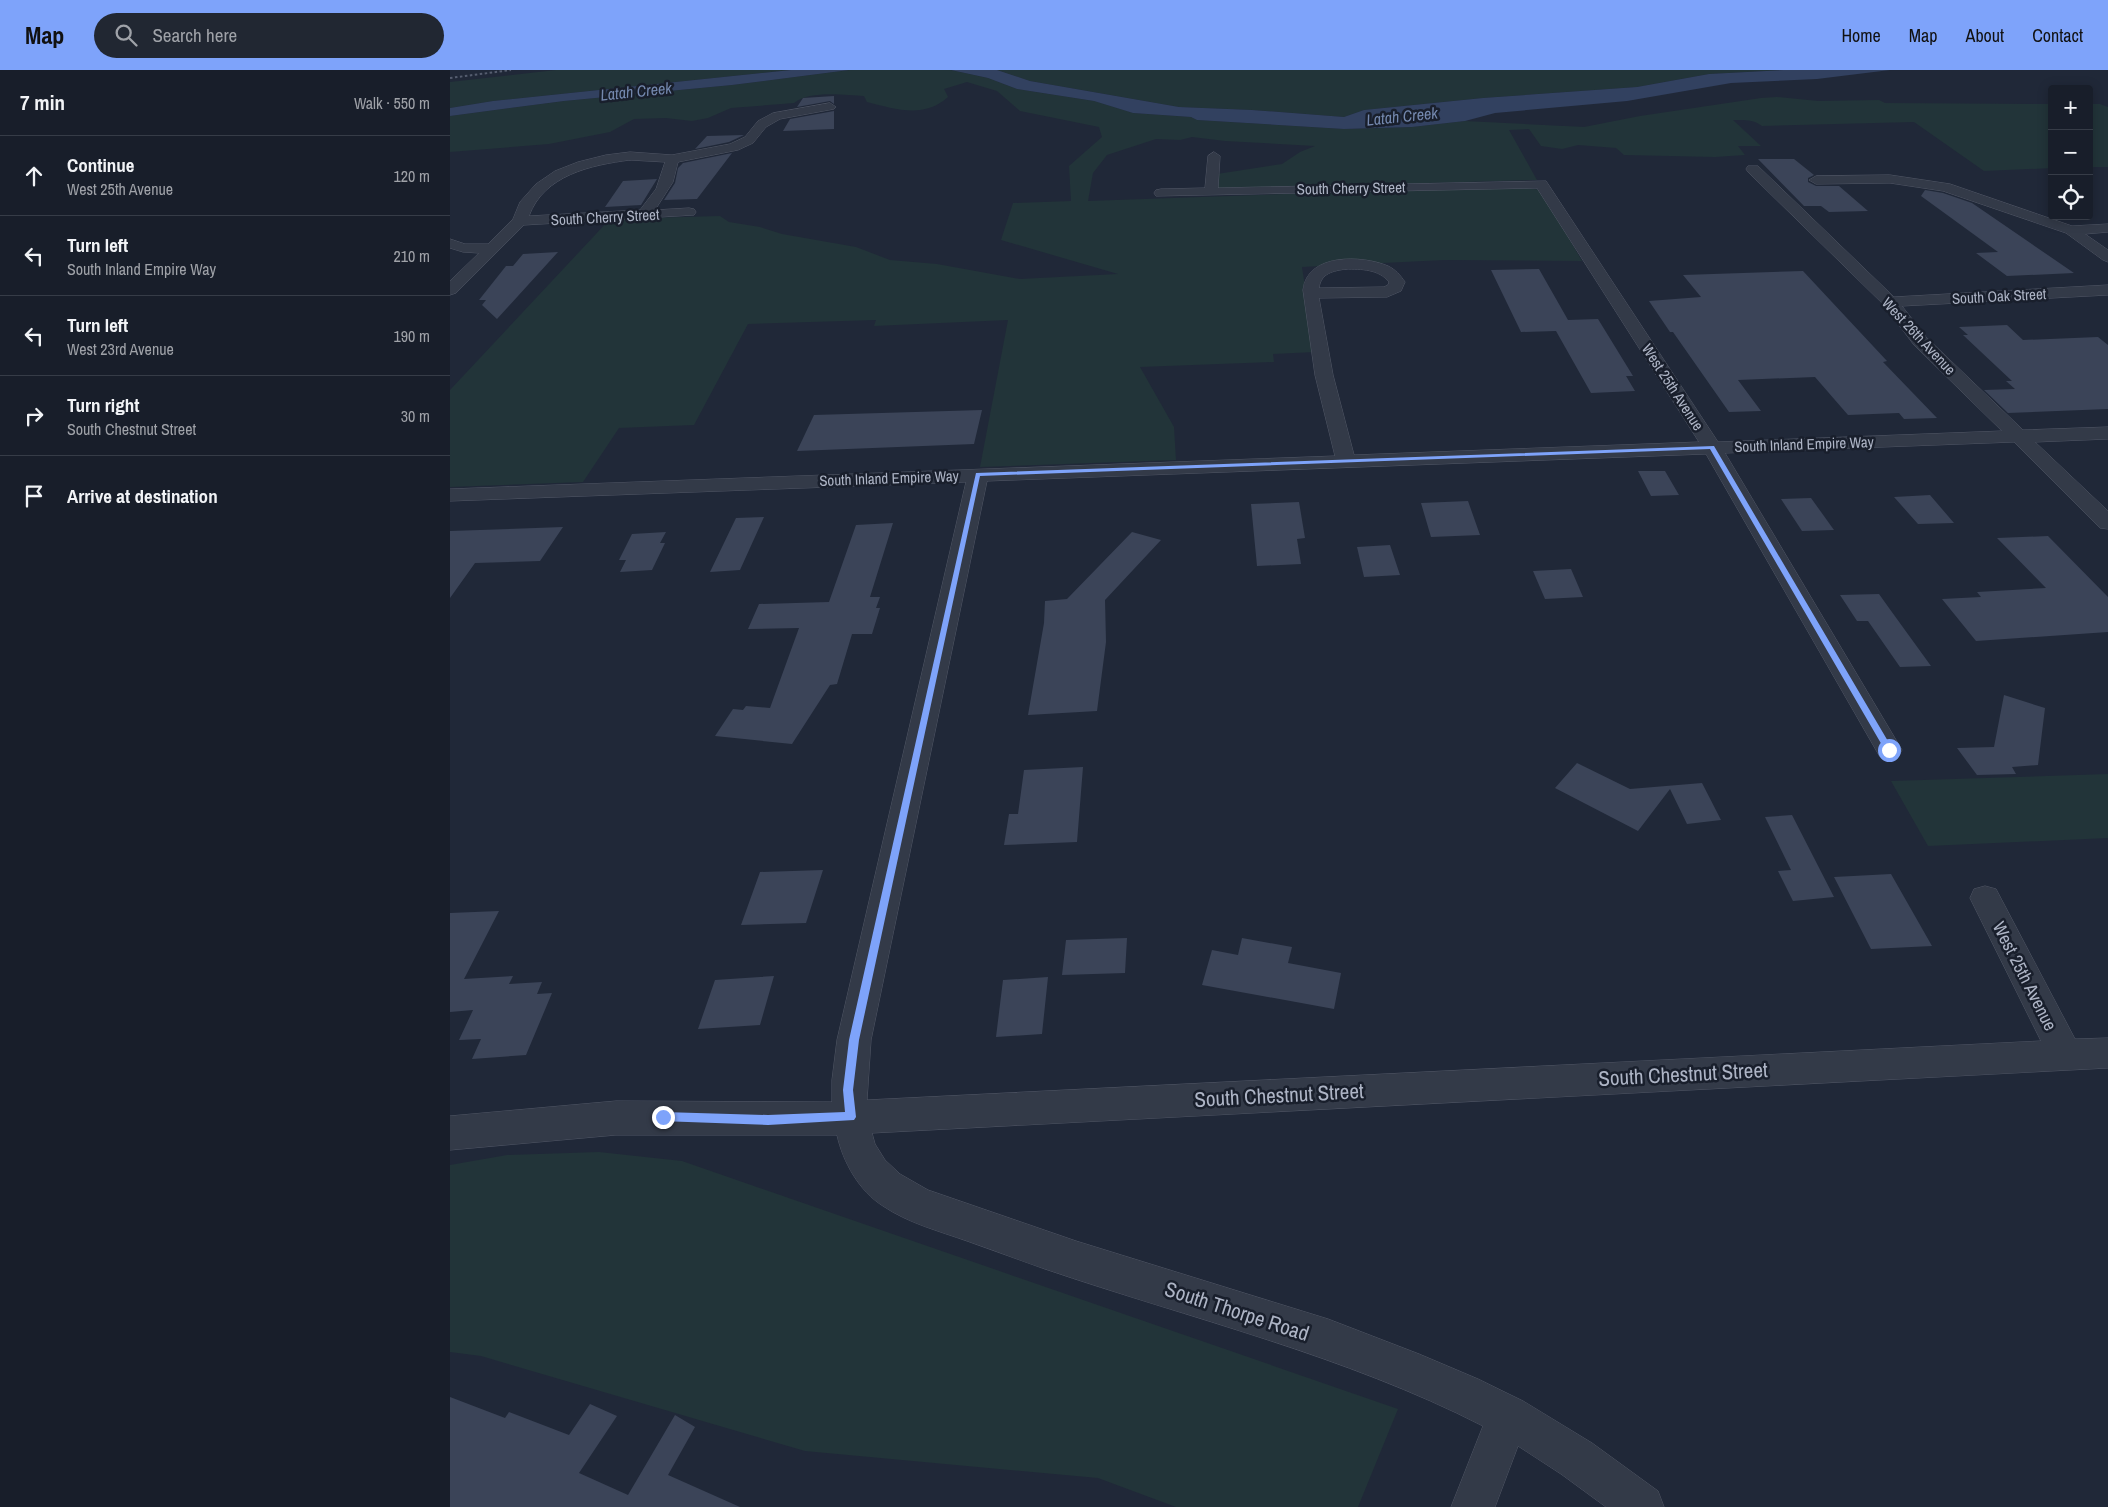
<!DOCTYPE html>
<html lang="en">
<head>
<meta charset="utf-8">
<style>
  :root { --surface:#181e2a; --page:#212732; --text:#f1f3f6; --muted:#9fa2a8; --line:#363c47; --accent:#7ea3fa }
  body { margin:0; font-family:"Archivo Narrow",sans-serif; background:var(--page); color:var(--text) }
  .controls { position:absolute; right:15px; top:15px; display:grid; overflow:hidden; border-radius:5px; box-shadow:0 2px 12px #0003 }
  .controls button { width:45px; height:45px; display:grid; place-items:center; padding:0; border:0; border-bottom:1px solid var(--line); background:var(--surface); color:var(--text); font:25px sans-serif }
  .stop { position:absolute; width:15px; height:15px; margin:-11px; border:4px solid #7ea3fa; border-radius:50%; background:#fff }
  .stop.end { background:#7ea3fa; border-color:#fff; box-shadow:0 1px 5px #0008 }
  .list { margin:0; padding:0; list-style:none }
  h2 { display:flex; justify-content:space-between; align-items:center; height:65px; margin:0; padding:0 20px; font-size:21px }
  h2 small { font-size:16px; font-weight:400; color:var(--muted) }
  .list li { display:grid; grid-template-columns:32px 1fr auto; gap:15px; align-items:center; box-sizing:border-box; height:80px; padding:0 20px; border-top:1px solid var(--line) }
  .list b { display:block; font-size:19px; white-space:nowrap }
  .list p { margin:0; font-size:16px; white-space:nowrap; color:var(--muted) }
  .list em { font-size:16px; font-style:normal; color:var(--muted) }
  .icon { flex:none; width:28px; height:28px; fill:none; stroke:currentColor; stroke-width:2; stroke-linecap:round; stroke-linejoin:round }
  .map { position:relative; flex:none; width:1658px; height:1437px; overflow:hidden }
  header { display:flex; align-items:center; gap:30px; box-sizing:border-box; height:70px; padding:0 25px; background:var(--accent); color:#111 }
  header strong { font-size:24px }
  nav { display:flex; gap:28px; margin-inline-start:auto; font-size:18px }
  .search { width:350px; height:45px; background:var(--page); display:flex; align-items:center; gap:12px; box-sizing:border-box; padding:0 18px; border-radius:28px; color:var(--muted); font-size:19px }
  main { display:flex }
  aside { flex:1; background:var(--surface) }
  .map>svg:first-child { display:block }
  .green { fill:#223439 }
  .water { fill:#324160 }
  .building { fill:#3b4458 }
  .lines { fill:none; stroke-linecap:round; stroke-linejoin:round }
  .minor-casing { stroke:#515766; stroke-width:1 }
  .minor { fill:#333a48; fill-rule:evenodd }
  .rail { stroke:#555d6f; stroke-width:2; stroke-dasharray:2.5 2.5; stroke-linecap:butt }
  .route { fill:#7ea3fa }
  .labels { text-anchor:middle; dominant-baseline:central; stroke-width:5; stroke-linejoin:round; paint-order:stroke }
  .far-street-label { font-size:15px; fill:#adb4c5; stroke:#191f2c }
  .far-water-label { font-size:16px; font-style:italic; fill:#7488ae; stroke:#191f2c }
  .street-label { font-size:18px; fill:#adb4c5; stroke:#191f2c }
  .near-street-label { font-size:21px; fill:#adb4c5; stroke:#191f2c }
</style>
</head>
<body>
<header>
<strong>Map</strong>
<div class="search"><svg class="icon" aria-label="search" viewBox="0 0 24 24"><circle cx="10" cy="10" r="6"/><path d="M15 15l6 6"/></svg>Search here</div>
<nav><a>Home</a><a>Map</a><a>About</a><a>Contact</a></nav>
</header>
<main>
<aside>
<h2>7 min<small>Walk · 550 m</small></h2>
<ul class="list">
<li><svg class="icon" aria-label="ahead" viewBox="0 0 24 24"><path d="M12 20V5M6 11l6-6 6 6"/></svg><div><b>Continue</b><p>West 25th Avenue</p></div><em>120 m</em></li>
<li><svg class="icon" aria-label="left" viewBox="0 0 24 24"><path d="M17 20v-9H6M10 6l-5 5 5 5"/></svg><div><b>Turn left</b><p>South Inland Empire Way</p></div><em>210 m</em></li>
<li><svg class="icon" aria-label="left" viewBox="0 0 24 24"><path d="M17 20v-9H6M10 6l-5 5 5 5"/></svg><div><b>Turn left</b><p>West 23rd Avenue</p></div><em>190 m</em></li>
<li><svg class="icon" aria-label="right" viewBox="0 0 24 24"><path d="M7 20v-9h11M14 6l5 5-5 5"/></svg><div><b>Turn right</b><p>South Chestnut Street</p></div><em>30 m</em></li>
<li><svg class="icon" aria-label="arrive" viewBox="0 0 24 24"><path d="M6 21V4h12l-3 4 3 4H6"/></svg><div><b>Arrive at destination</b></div></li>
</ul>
</aside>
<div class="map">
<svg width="1658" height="1437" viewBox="0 0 1658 1437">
  <rect width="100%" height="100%" fill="#202838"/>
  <path class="green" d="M106 0H341L43 31 0 38V12Z
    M399 0H501L538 8 567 19 644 31 683 43 741 47 747 50 894 59 962 57 1015 51 1134 57 1190 46 1311 28 1327 27 1368 31 1429 30 1435 33 1602 34V98L1534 101 1464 52 1312 56C1303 49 1294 50 1283 50L1311 76H1288L1295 85 1265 87 1174 85 1166 78 1128 75 1112 79 1091 76 1079 59 1059 60 1087 110 768 119 767 104 832 94 850 82 865 76 775 71 742 67 730 70 706 69 657 85 643 103 638 131 1065 116 1091 120 1132 191 994 190 852 197 865 282 823 284 824 292 690 297 724 357 726 390 530 397 558 250 424 256 426 250 298 254 244 355 169 358 133 412 0 417V320L160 149 270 146 279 152 310 157 332 164 406 177 440 190 487 194 570 209 668 204 551 170 563 133 621 131 619 96 652 67 649 57 570 41 547 21 517 12 494 19 498 27C474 49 445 39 417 32L414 26C395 25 359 20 344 33L281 38 258 48 242 51 216 48 184 49 160 62 99 74 0 82V46L114 31 282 15Z
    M547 0H1334L1259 4 1187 17 1033 28 914 40 894 47 802 40 729 37 580 11Z
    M1639 34H1650L1658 37V97H1639Z
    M1658 704V768L1478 776 1441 711Z
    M149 1082 232 1091 948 1339 908 1437H726L648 1408 355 1381 31 1286 0 1282V1095L57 1085Z"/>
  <path class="water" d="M341 0H399L282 15 114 31 0 46V38L43 31Z
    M501 0H547L580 11 729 37 802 40 894 47 914 40 1033 28 1187 17 1259 4 1334 0H1440L1367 9 1281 13 1177 31 1045 43 1015 51 962 57 894 59 747 50 741 47 683 43 644 31 567 19 538 8Z"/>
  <path class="building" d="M384 26V34L380 31 347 37 353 28Z
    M384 41V59L333 61 340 49Z
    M294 65 279 72 245 79 257 66Z
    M282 83 247 129 214 130 225 113 228 98 233 93Z
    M1308 89H1344L1364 105 1358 108V112L1366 116H1389L1418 141 1379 142 1371 136H1354Z
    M207 109 191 135 155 137 173 111Z
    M1475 120 1493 123 1522 133 1624 203 1557 206 1526 183 1548 182 1471 126Z
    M108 182 47 249 32 235 36 230H29L56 196H63L73 184Z
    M1089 199 1118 250 1148 249 1183 306H1176L1185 321 1141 323 1106 261 1071 262 1041 200Z
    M1353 201 1437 291 1433 292 1487 348 1454 349 1449 343 1398 345 1365 307 1288 310 1311 341 1279 342 1223 262H1220L1199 231 1251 227 1233 205Z
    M1557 255 1573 270 1648 267 1658 275V339L1558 343 1534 320 1565 319 1556 311H1562L1513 265H1518L1509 257Z
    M532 340 524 374 347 381 364 345Z
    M1188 401H1215L1229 425 1201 426Z
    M1480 425 1504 453 1468 454 1444 427Z
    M1361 428 1384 460 1352 461 1331 429Z
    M1018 431 1030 465 981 467 971 433Z
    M849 432 855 468 847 469 851 494 807 496 801 434Z
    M314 447 290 500 260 502 286 448Z
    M443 453 420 527H430L426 538H430L422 564H402L387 614 380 615 342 674 265 666 283 639 293 640 296 636 320 638 349 558 298 559 309 534 379 532 406 455Z
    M113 457 90 491 25 493 0 528V461Z
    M216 462 210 473H215L202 500 170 502 176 490H169L182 464Z
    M682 462 711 470 655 530 656 572 647 641 578 645 594 553 595 531 617 529Z
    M1598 466 1658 527V562L1526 571 1492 529 1531 527 1527 522 1596 518 1547 468Z
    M940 475 950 505 914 507 907 477Z
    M1121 499 1133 527 1095 529 1083 501Z
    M1429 524 1439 538 1481 596 1450 597 1418 551H1407L1390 525Z
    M1554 625 1595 638 1588 695 1562 697 1566 704 1527 705 1507 678 1544 677Z
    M1127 693 1180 719 1252 713 1271 750 1237 754 1220 719 1188 761 1105 718Z
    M633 697 627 772 554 775 559 744H568L574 700Z
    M1342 745 1384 827 1343 831 1328 801 1341 800 1315 747Z
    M373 800 356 853 291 855 310 802Z
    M1441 804 1482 876 1421 879 1384 807Z
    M49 841 14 909 63 906 59 914 92 912 87 924 102 923 76 985 22 989 31 969 9 970 23 940 0 942V843Z
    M677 868 675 903 612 905 616 870Z
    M792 868 842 877 838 893 891 903 884 939 752 915 762 880 788 885Z
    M324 906 310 955 248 959 265 910Z
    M598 907 592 964 546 967 553 910Z
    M0 1327 55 1348 59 1342 119 1365 140 1334 167 1346 129 1403 178 1425 225 1345 245 1357 218 1405 290 1437H0Z"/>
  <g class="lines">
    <defs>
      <path id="minor" d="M380 33 386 37 384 39 330 49 316 57 303 73 288 80 228 92 223 112 205 140 239 138 244 139 246 142 244 145 74 155 6 223 0 225V211L29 183 13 182 0 178V169L15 174H38L63 149 70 132 86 114 105 101 128 92 156 85 180 82 222 85 280 74 295 67 308 51 323 43ZM180 90 215 92 206 119 190 140 79 146C94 105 141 95 180 90Z
        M764 82 770 86 768 118 1096 111 1268 372 1552 361 1464 275 1434 235 1298 102 1296 99 1298 96H1308L1444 227 1658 215V225L1452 236 1476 267 1573 360 1658 357V369L1585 372 1658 441V459L1650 458 1564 372 1275 383 1452 680 1448 687 1439 690 1430 687 1256 384 537 411 421 970 417 1030 1591 971 1520 828 1524 819 1535 816 1546 819 1625 969 1658 968V998L422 1063 425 1074 435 1090 450 1104 478 1120 626 1171 878 1249 969 1284 1028 1309 1073 1331 1142 1373 1208 1421 1214 1437H1156L1111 1404 1068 1376 1045 1437H1001L1033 1356C894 1285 742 1249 595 1199 569 1190 543 1180 517 1171 489 1161 458 1153 433 1136 409 1121 393 1092 387 1065H166L0 1080V1046L166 1031 382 1032V1010L387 970 516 412 0 431V419L885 386 865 305 853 220C857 183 912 185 938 196 946 200 950 205 955 212L951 221 937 227 869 228 883 305 904 385 1249 372 1087 118 706 126 704 123 706 120 711 119 755 118 758 86ZM896 199C911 199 929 199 939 212L938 215 934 217 869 218C871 203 883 201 896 199Z
        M1440 105 1500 114 1622 156 1658 154V162L1635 164 1658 180V192L1653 190 1616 163 1493 121 1440 113 1366 114 1359 110 1366 106Z"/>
    </defs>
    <use href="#minor" class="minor-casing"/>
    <use href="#minor" class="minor"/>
    <path class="rail" d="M0 8 61 0"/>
  </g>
  <path class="route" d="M1264 376 1442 678V682H1436L1260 379 530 406 409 970 403 1020 406 1047 404 1050 318 1055 210 1051 208 1047 210 1044 213 1042 318 1045 395 1042 393 1020 399 970 526 403Z"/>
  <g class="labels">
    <g class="far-street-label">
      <text transform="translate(901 118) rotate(-1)">South Cherry Street</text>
      <text transform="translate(155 147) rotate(-3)">South Cherry Street</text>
      <text transform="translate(1549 226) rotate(-3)">South Oak Street</text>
      <text transform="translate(1469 266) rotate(47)">West 26th Avenue</text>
      <text transform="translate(1223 317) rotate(57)">West 25th Avenue</text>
      <text transform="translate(1354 374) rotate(-2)">South Inland Empire Way</text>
      <text transform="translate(439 408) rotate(-2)">South Inland Empire Way</text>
    </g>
    <g class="far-water-label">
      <text transform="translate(186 21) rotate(-6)">Latah Creek</text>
      <text transform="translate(952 46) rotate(-6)">Latah Creek</text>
    </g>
    <g class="street-label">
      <text transform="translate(1575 906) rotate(63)">West 25th Avenue</text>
    </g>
    <g class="near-street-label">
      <text transform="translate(1233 1004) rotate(-3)">South Chestnut Street</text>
      <text transform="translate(829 1025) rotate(-3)">South Chestnut Street</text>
      <text transform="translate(787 1241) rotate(18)">South Thorpe Road</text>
    </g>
  </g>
</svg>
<div class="controls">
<button>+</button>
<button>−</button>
<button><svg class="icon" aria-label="locate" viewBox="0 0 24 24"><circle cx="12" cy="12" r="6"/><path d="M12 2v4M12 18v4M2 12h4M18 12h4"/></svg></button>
</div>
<div class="stop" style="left:1439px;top:680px"></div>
<div class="stop end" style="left:213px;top:1047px"></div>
</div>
</main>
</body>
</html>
